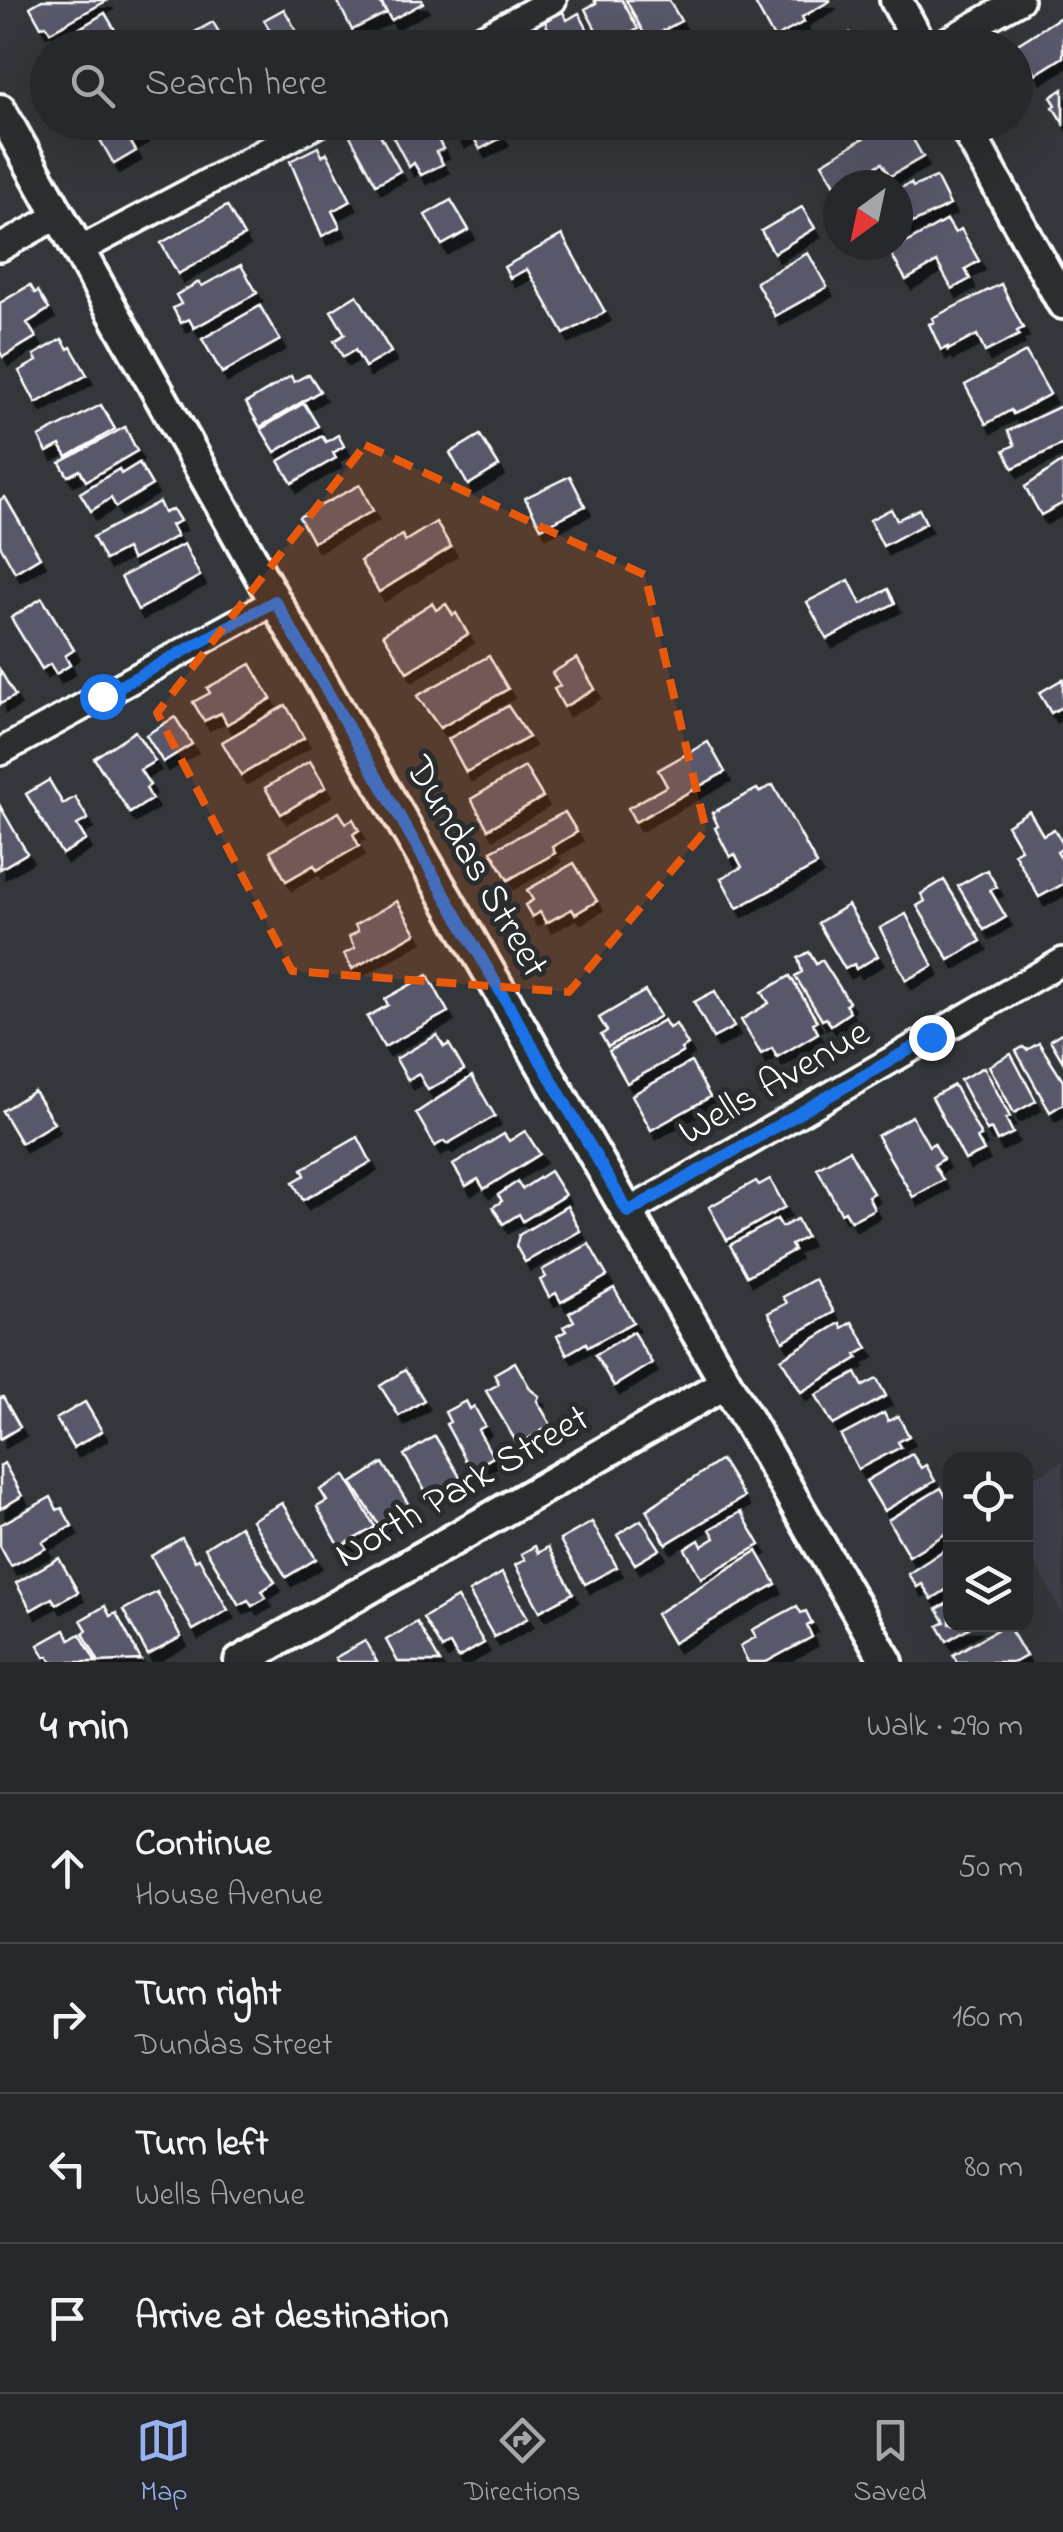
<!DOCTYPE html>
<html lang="en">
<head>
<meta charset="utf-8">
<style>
  :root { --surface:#26282c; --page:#323438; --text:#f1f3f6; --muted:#a4a6a9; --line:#424448; --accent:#95b2f1 }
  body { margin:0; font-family:"Indie Flower",sans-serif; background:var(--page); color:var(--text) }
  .controls { position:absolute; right:30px; bottom:30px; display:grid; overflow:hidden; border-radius:20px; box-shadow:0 10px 40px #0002 }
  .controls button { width:90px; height:90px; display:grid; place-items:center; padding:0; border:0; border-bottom:2px solid var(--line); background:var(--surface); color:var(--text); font:50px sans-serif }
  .compass { position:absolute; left:823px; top:170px; width:90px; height:90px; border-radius:50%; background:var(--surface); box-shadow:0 10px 40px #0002; rotate:213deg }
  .stop { position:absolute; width:30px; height:30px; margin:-22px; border:8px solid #1a73e8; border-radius:50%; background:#fff }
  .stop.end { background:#1a73e8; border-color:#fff; box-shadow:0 2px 10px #0008 }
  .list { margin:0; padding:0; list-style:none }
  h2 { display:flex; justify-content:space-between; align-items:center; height:130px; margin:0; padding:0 40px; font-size:42px }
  h2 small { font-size:32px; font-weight:400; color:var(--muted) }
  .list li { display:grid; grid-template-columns:65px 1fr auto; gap:30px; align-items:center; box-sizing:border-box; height:150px; padding:0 40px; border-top:2px solid var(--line) }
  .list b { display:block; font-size:38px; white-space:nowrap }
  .list p { margin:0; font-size:32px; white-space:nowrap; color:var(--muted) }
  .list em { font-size:32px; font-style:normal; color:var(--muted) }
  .icon { flex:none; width:55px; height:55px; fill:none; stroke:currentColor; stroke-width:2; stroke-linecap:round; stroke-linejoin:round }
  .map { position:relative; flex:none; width:1063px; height:1662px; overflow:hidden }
  .search { position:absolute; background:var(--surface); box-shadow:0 10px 40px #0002; left:30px; right:30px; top:30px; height:110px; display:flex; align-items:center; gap:25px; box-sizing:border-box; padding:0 35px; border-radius:55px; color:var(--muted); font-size:38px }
  .sheet { height:730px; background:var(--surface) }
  nav { display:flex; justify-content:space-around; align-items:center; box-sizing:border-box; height:140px; border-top:2px solid var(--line); background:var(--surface); font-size:28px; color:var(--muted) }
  nav a { display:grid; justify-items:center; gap:5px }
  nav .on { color:var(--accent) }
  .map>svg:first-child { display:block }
  .built { fill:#3e4049 }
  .building { fill:#59596b; stroke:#fff; stroke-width:2.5; filter:url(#shadow) }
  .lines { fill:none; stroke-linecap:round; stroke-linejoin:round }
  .minor-casing { stroke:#fff; stroke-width:32 }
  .tertiary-casing { stroke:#fff; stroke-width:38 }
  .minor { stroke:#2a2d2e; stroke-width:25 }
  .tertiary { stroke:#2a2d2e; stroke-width:30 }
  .route { stroke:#1a73e8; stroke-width:12 }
  .marked { fill:#e8590c; fill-opacity:0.2; stroke:#e8590c; stroke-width:8; stroke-dasharray:20 12; stroke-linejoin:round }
  .labels { text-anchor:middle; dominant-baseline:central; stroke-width:10; stroke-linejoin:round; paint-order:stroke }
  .street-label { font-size:40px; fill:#fff; stroke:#2a2d2e }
</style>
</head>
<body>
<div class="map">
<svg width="1063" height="1662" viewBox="0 0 1063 1662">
  <defs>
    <filter id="shadow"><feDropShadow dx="5.5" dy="9" stdDeviation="0" flood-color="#0009"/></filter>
  </defs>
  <rect width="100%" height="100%" fill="#33363a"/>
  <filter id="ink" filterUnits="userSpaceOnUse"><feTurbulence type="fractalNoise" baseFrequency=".01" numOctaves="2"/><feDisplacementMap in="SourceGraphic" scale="20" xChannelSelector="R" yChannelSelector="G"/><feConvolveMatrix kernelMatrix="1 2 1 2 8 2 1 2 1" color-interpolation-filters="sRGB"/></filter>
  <g filter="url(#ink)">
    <path class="built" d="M1063 1461V1615L1026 1546V1482Z"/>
    <path class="building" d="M42 0H108L50 32 46 25 41 27 30 7Z
      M337 0H379L386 13 352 30Z
      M380 0H422L423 3 391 20Z
      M594 0H622L638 29 605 47 585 9 596 3Z
      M626 0H669L681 21 647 39Z
      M762 0H830V1L802 17 804 22 774 38 755 3Z
      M284 9 306 48H238L269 29 264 20Z
      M563 12 567 20 579 13 597 48H555L545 21Z
      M105 13 122 42 113 48H48V60L42 51Z
      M1059 18 1063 25V57L1036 74 1025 57 1020 59 1013 47Z
      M213 22 228 48H183L179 41Z
      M536 27 540 35 545 32 553 48H517L523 44 519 36Z
      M850 33 854 39 862 34 869 48H825Z
      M1063 89V123L1053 107 1056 105 1051 97Z
      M90 122H162L130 141 136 151 114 164Z
      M366 122H373L400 171 376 184 348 132Z
      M385 122H429L443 149 436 152 443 164 421 175 414 163 409 167Z
      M450 122H495L503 137 480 149 471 133 459 139Z
      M891 122H903L923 157 890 176 882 163 837 188 822 163Z
      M318 147 322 156 327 153 351 201 332 211 340 227 322 236 290 161Z
      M936 177 950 205 898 230V189L911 183 913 187Z
      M451 200 469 230 442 245 425 215Z
      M227 206 244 236 178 274 161 243Z
      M802 207 815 228 774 253 761 231Z
      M947 220 955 233 961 229 979 261 965 269 970 279 952 289 937 262 906 280 890 252Z
      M562 235 605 312 564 334 527 269 510 278 504 267Z
      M808 253 827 287 775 316 756 282Z
      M241 265 257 293 194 328 189 319 181 323 173 308 181 304 176 295 199 282 202 286Z
      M1001 284 1023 328 1017 331 1019 335 985 352 977 335 948 350V347L941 350 929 324 934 322 932 318Z
      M30 285 35 293 38 291 49 309 27 323 36 337 3 357 0 352V303Z
      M357 295 391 352 365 367 355 350 343 357 334 341 345 334 331 311Z
      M260 306 280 340 222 373 202 339Z
      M62 339 68 349 71 347 87 375 36 403 19 371 37 361 34 355Z
      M1026 352 1050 394 1013 414 1011 410 986 424 965 385Z
      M309 374 320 391 260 427 246 403 291 376 294 382Z
      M304 403 318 426 275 452 261 429Z
      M101 405 115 429 67 457 60 445 47 452 39 437Z
      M1063 405V444L1013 468 1004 450 1015 445 1008 431Z
      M125 427 137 451 86 481 80 470 68 476 60 463Z
      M338 435 344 446 333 453 336 458 292 483 279 461 322 436 326 442Z
      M480 435 499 466 468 485 450 453Z
      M1063 461V503L1041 515 1025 487Z
      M139 463 152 485 116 507 111 498 91 511 80 493 119 469 121 474Z
      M570 476 585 506 541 528 525 498Z
      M360 485 373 511 313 542 299 517Z
      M5 497 40 557 15 572 0 545V500Z
      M159 502 164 513 173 509 180 521 171 525 177 536 132 560 126 549 105 560 93 537Z
      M891 509 897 520 919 509 926 523 883 546 870 520Z
      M436 522 451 547 379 592 360 561 402 535 405 541Z
      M184 544 200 576 138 610 121 577Z
      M849 580 861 604 888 589 895 603 827 639 807 602Z
      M42 598 74 650 65 656 70 665 56 674 50 664 42 669 11 618Z
      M432 603 436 610 446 604 453 615 456 613 468 634 407 672 383 634Z
      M489 656 508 689 440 728 417 696Z
      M577 658 595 689 564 707 554 689 560 686 552 673Z
      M251 664 271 699 227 724 221 713 204 721 193 702 210 693 207 688Z
      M0 670 15 696 0 704Z
      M1063 679V706L1051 713 1039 693Z
      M286 705 304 738 241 775 222 742Z
      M508 706 529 737 466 772 448 739Z
      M175 717 192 744 163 762 146 735Z
      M135 731 155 761 140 770 150 785 146 788 152 799 130 813 94 758Z
      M708 742 725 772 635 822 628 808 667 786 658 770Z
      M310 761 326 787 281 814 265 788Z
      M525 767 543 797 488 829 471 799Z
      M49 780 63 804 75 797 88 819 77 825 86 840 62 854 26 794Z
      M773 785 817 865 737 908 721 878 742 867 735 854 730 857 715 828 718 826 712 813 757 789 759 792Z
      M0 806 27 853 0 869Z
      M1029 811 1043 835 1054 829 1063 844V848L1057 852 1063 861V884L1039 897 1014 853 1021 849 1007 825Z
      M339 812 346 823 353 819 359 830 353 834 359 846 317 870 314 865 286 881 270 851Z
      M565 812 577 832 552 847 555 853 508 880 491 851Z
      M574 863 597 901 575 914 572 909 546 923 540 912 532 917 525 905 533 900 527 890Z
      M987 870 997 887 990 890 1006 917 984 930 958 886Z
      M944 880 981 941 949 960 917 906 925 901 921 894Z
      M397 901 416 933 352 969 344 954 355 948 349 937 358 931 355 925Z
      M848 905 878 956 856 969 854 964 845 969 818 923Z
      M906 914 933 966 906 980 880 928Z
      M809 952 816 964 822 960 849 1002 846 1005 850 1012 831 1025 826 1018 822 1020 795 976 802 972 798 958Z
      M428 975 448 1012 384 1047 367 1017 388 1005 385 999Z
      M790 976 817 1021 813 1023 818 1033 777 1057 772 1048 761 1054 741 1020 769 1003 762 992Z
      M645 991 660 1016 608 1047 601 1035 607 1031 599 1018Z
      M715 991 734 1027 713 1038 694 1002Z
      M664 1020 669 1028 676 1024 688 1045 681 1049 683 1052 627 1083 609 1051Z
      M1063 1032V1062L1050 1040Z
      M437 1035 444 1047 449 1044 464 1070 428 1090 419 1074 408 1080 396 1059Z
      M1039 1043 1063 1081V1104L1050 1112 1016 1051 1023 1047 1027 1050Z
      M1011 1054 1036 1101 1014 1113 989 1066Z
      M691 1062 710 1097 651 1130 632 1095Z
      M984 1067 1010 1117 1006 1119 1013 1133 997 1141 991 1129 987 1131 960 1080Z
      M472 1076 495 1116 447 1144 444 1141 435 1146 416 1113Z
      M954 1085 981 1136 977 1138 984 1151 965 1160 932 1097Z
      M34 1091 54 1123 21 1143 2 1111Z
      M912 1116 929 1146 934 1143 943 1159 934 1165 943 1180 913 1197 877 1136Z
      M525 1131 540 1154 484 1189 478 1179 466 1186 453 1165 504 1134 509 1141Z
      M358 1137 371 1162 303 1200 293 1182 305 1175 302 1169Z
      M849 1150 873 1193 868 1196 874 1209 851 1221 845 1211 841 1213 817 1168Z
      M550 1171 565 1195 523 1221 519 1214 503 1224 493 1207 502 1201 498 1195 517 1182 522 1189Z
      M770 1179 785 1207 727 1240 709 1207 756 1181 759 1185Z
      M567 1206 580 1231 525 1262 516 1246 519 1235Z
      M777 1219 782 1227 797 1219 806 1237 791 1245 794 1250 747 1276 730 1245Z
      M589 1244 607 1276 561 1302 556 1293 549 1297 540 1280 546 1277 542 1270Z
      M815 1279 834 1312 783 1341 768 1313 787 1303 783 1297Z
      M614 1288 633 1322 588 1347 586 1343 567 1354 557 1336 566 1331 563 1327 574 1321 569 1313Z
      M852 1322 868 1348 856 1355 858 1358 801 1392 781 1359 840 1323 842 1328Z
      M633 1332 652 1363 614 1386 595 1355Z
      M515 1362 531 1390 539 1396 537 1401 551 1425 518 1445 486 1391 499 1384 494 1374Z
      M405 1370 424 1400 399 1416 380 1386Z
      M856 1373 863 1386 877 1379 886 1396 833 1425 816 1395Z
      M3 1397 20 1427 0 1439V1398Z
      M466 1401 470 1409 474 1406 485 1426 478 1430 493 1457 471 1470 446 1424 450 1422 445 1412Z
      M85 1402 102 1431 73 1448 56 1419Z
      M884 1413 888 1421 898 1416 909 1436 898 1442 901 1447 858 1469 841 1436Z
      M435 1436 460 1477 428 1496 404 1455Z
      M912 1454 921 1468 926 1465 935 1481 884 1511 866 1481Z
      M721 1460 744 1497 666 1544 646 1510Z
      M4 1463 22 1496 0 1509V1466Z
      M383 1463 409 1505 378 1524 352 1483Z
      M345 1475 375 1527 340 1547 317 1507 327 1501 320 1490Z
      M941 1488 950 1503V1531L909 1556 888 1520Z
      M51 1497 57 1510 62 1508 72 1526 42 1542 46 1548 11 1566 0 1546V1525Z
      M282 1503 316 1559 286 1577 252 1520Z
      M741 1512 760 1545 701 1578 685 1549 699 1540 702 1546 715 1538 710 1529Z
      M641 1520 660 1549 635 1564 617 1535Z
      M592 1522 617 1567 585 1584 560 1540Z
      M240 1526 275 1582 262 1591 266 1598 252 1606 248 1600 239 1605 205 1548Z
      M182 1538 195 1561 199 1558 228 1610 193 1630 151 1556Z
      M535 1546 538 1553 548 1547 573 1593 540 1611 515 1565 525 1560 521 1554Z
      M950 1546V1587L932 1599 922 1584 917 1587 908 1574Z
      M757 1551 776 1584 673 1643 656 1614Z
      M59 1558 78 1592 56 1604 52 1598 31 1610 16 1583Z
      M502 1573 528 1618 494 1637 469 1592Z
      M157 1592 181 1637 148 1655 123 1610Z
      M457 1598 484 1643 458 1658 450 1644 442 1649 423 1618Z
      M950 1602V1624H975L947 1641 938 1626 945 1622 937 1609Z
      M105 1606 110 1616 116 1613 141 1660 99 1662 83 1633 87 1630 81 1620Z
      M797 1606 801 1613 806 1611 812 1623 807 1626 812 1637 766 1662H748L740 1646 756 1637 752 1630Z
      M417 1622 440 1662H398L386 1640Z
      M1007 1624 1026 1656 1015 1662H957L953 1655Z
      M65 1630 70 1640 80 1634 96 1662H52L48 1656 45 1657 38 1645Z
      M365 1641 377 1662H338L335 1658Z"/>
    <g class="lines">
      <defs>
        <path id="minor" d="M463 48 553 0
          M934 48 1020 0
          M0 248 59 215
          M80 250 321 122
          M0 752 275 601
          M628 1212 1063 961"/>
        <path id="tertiary" d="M896 0 922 48
          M0 110 275 601 887 1662
          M963 122 1063 303
          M240 1662 726 1383"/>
      </defs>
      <use href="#minor" class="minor-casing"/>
      <use href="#tertiary" class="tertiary-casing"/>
      <use href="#minor" class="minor"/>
      <use href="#tertiary" class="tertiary"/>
    </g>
  </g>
  <g class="lines" filter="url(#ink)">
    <path class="route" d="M102 696 275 601 628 1212 931 1037"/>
  </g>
  <path class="marked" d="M365 445 645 575 706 830 569 992 292 971 157 713Z"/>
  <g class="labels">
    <g class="street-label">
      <text transform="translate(475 868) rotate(60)">Dundas Street</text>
      <text transform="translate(775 1084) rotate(-30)">Wells Avenue</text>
      <text transform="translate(463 1488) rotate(-30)">North Park Street</text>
    </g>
  </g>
</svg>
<div class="controls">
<button><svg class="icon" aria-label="locate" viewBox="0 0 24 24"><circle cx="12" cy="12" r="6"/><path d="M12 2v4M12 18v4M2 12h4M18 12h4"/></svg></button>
<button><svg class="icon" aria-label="layers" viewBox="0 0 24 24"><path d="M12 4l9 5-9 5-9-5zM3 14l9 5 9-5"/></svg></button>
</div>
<svg class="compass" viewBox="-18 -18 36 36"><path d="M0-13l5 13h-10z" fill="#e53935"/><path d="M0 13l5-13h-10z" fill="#a4a6a9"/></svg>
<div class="stop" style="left:102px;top:696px"></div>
<div class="stop end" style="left:931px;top:1037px"></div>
<div class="search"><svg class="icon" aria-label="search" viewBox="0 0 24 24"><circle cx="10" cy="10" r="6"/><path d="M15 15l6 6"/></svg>Search here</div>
</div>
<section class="sheet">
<h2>4 min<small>Walk · 290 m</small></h2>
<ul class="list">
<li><svg class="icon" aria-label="ahead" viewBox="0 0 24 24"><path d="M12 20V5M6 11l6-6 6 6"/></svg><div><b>Continue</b><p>House Avenue</p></div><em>50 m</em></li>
<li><svg class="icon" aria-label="right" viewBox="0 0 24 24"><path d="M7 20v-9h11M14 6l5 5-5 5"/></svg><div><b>Turn right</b><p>Dundas Street</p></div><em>160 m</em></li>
<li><svg class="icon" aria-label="left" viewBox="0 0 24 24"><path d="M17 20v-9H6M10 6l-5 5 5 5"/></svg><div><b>Turn left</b><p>Wells Avenue</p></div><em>80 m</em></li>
<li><svg class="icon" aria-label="arrive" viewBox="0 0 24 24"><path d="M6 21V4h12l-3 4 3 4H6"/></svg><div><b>Arrive at destination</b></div></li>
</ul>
</section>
<nav>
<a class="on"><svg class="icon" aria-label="map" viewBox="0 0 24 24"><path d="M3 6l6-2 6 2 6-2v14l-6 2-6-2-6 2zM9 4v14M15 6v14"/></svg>Map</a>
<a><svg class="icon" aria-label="directions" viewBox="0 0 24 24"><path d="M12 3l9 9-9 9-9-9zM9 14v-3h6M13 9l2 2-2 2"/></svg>Directions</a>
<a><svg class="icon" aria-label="saved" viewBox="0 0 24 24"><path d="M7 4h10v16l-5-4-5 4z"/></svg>Saved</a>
</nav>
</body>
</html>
